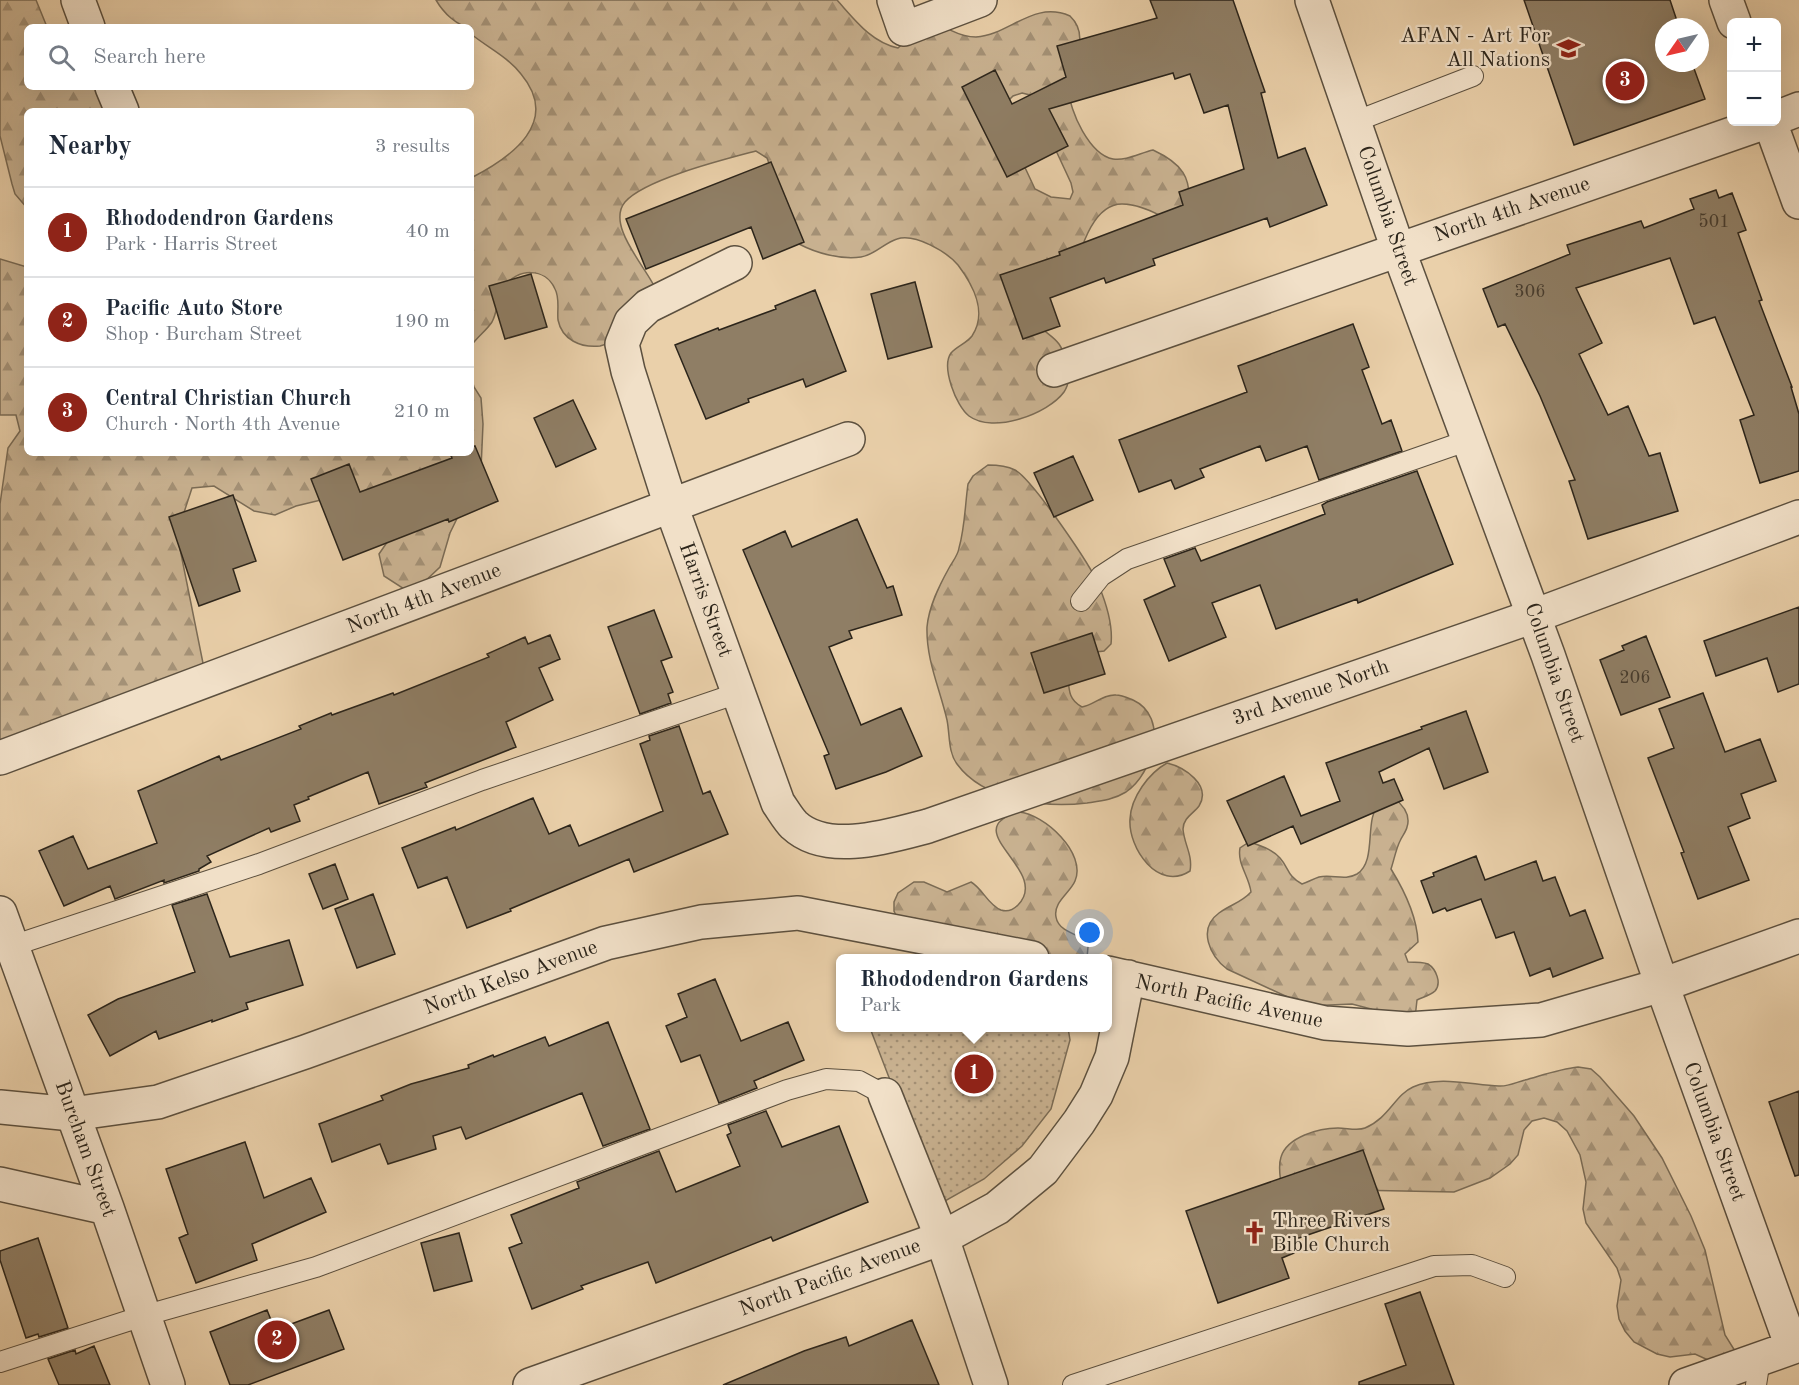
<!DOCTYPE html>
<html lang="en">
<head>
<meta charset="utf-8">
<style>
  :root { --surface:#fff; --page:#f2f2f3; --text:#1f2937; --muted:#747a83; --line:#e0e1e3; --accent:#8f2418 }
  body { margin:0; font-family:"Old Standard TT",serif; background:var(--page); color:var(--text) }
  .controls { position:absolute; right:18px; top:18px; display:grid; overflow:hidden; border-radius:9px; box-shadow:0 6px 24px #0002 }
  .controls button { width:54px; height:54px; display:grid; place-items:center; padding:0; border:0; border-bottom:2px solid var(--line); background:var(--surface); color:var(--text); font:30px sans-serif }
  .compass { position:absolute; left:1655px; top:18px; width:54px; height:54px; border-radius:50%; background:var(--surface); box-shadow:0 6px 24px #0002; rotate:236deg }
  .you { position:absolute; left:1090px; top:933px; width:21px; height:21px; margin:-15px; border:4px solid #fff; border-radius:50%; background:#1a73e8; box-shadow:0 0 0 9px #1a73e833 }
  .badge { display:grid; place-items:center; width:39px; height:39px; border-radius:50%; background:var(--accent); color:#fff; font-size:20px; font-weight:700 }
  .pin { position:absolute; translate:-50% -50%; border:3px solid #fff; box-shadow:0 2px 6px #0006 }
  .popup { position:absolute; left:836px; top:954px; width:276px; height:78px; box-sizing:border-box; display:grid; place-content:center; border-radius:9px; background:var(--surface); filter:drop-shadow(0 2px 4px #0005); font-size:20px; white-space:nowrap; color:var(--muted) }
  .popup b { font-size:22px; color:var(--text) }
  .popup::after { content:''; position:absolute; left:50%; top:100%; margin-left:-12px; border:12px solid transparent; border-top-color:var(--surface) }
  .list { margin:0; padding:0; list-style:none }
  h2 { display:flex; justify-content:space-between; align-items:center; height:78px; margin:0; padding:0 24px; font-size:26px }
  h2 small { font-size:20px; font-weight:400; color:var(--muted) }
  .list li { display:grid; grid-template-columns:39px 1fr auto; gap:18px; align-items:center; box-sizing:border-box; height:90px; padding:0 24px; border-top:2px solid var(--line) }
  .list b { display:block; font-size:22px; white-space:nowrap }
  .list p { margin:0; font-size:20px; white-space:nowrap; color:var(--muted) }
  .list em { font-size:20px; font-style:normal; color:var(--muted) }
  .icon { flex:none; width:33px; height:33px; fill:none; stroke:currentColor; stroke-width:2; stroke-linecap:round; stroke-linejoin:round }
  .map { position:relative; flex:none; width:1799px; height:1385px; overflow:hidden }
  .search { position:absolute; background:var(--surface); box-shadow:0 6px 24px #0002; left:24px; top:24px; width:450px; height:66px; display:flex; align-items:center; gap:15px; box-sizing:border-box; padding:0 21px; border-radius:9px; color:var(--muted); font-size:22px }
  .panel { position:absolute; background:var(--surface); box-shadow:0 6px 24px #0002; left:24px; top:108px; width:450px; height:348px; border-radius:9px }
  .map>svg:first-child { display:block }
  .forest { fill:url(#forest-firs); stroke:#7b6c56; stroke-width:1.5; fill-rule:evenodd }
  .garden { fill:url(#garden-dots); stroke:#7b6c56; stroke-width:1.5 }
  .building { fill:#8f7e65; stroke:#2c251b; stroke-width:1.5 }
  .lines { fill:none; stroke-linecap:round; stroke-linejoin:round }
  .service-casing { stroke:#5c503f; stroke-width:22 }
  .minor-casing { stroke:#5c503f; stroke-width:36 }
  .tertiary-casing { stroke:#5c503f; stroke-width:36 }
  .service { stroke:#f1e0c8; stroke-width:20 }
  .minor { stroke:#f1e0c8; stroke-width:33 }
  .tertiary { stroke:#f1e0c8; stroke-width:33 }
  .labels { text-anchor:middle; dominant-baseline:central; stroke-width:4.5; stroke-linejoin:round; paint-order:stroke }
  .number-label { font-size:18px; fill:#453b2e }
  .poi-label { font-size:21px; fill:#2c251b; stroke:#f1e0c8; text-anchor:end }
  .street-label { font-size:21px; fill:#2c251b; stroke:#f1e0c8 }
</style>
</head>
<body>
<div class="map">
<svg width="1799" height="1385" viewBox="0 0 1799 1385">
  <defs>
    <pattern id="forest-firs" width="22" height="20" patternUnits="userSpaceOnUse" patternTransform="scale(1.5)"><rect width="22" height="20" fill="#cab392"/><path d="M5 1l3.5 6h-7zM16 11l3.5 6h-7z" fill="#a49176"/></pattern>
    <pattern id="garden-dots" width="8" height="8" patternUnits="userSpaceOnUse" patternTransform="scale(1.5)"><rect width="8" height="8" fill="#cab392"/><path d="M2 2h.1M6 6h.1" fill="none" stroke="#a49176" stroke-width="1.8" stroke-linecap="round"/></pattern>
  </defs>
  <rect width="100%" height="100%" fill="#ead0aa"/>
  <filter id="stains"><feTurbulence type="fractalNoise" baseFrequency=".00333" numOctaves="4"/><feColorMatrix values="0 0 0 0 .2 0 0 0 0 .09 0 0 0 0 .02 0 0 0 .5 -.17"/></filter>
  <radialGradient id="worn" r=".72"><stop offset=".6" stop-color="#630" stop-opacity="0"/><stop offset="1" stop-color="#630" stop-opacity=".3"/></radialGradient>
  <path class="forest" d="M0 0H36L47 27H27V87H107L126 111H27V208L15 194 12 184 0 136Z
    M436 0H837C855 20 871 42 898 48L931 18C944 27 959 37 976 37 1010 35 1033 0 1070 16 1093 38 1068 65 1069 90 1069 111 1090 155 1113 159 1126 161 1140 153 1153 150 1181 163 1193 177 1188 209L1167 219C1154 212 1138 204 1122 204 1092 204 1080 252 1073 274L1038 285 1039 326C1045 332 1054 337 1059 344 1064 351 1065 358 1067 366 1069 375 1070 383 1064 392 1048 414 993 434 969 416 956 406 941 367 951 353 957 346 967 343 972 336 988 312 973 285 958 265 947 252 915 233 897 239 884 243 875 255 861 257 841 260 816 253 799 244L767 158 756 151C726 159 645 179 625 202 605 226 649 270 657 292 659 297 657 305 657 310 656 322 650 330 639 334 635 336 630 335 626 336 617 338 609 344 600 346 581 348 562 340 558 320 557 310 560 298 555 289 545 267 517 268 504 287 497 297 498 311 492 322 486 331 477 337 471 346V178C512 157 561 122 521 74 508 57 487 47 471 34V27C457 27 443 12 436 0ZM1022 93 1030 95 1037 100 1052 142 1071 183 1073 192 1070 199 1051 197 1035 189 1007 129V102L1013 96Z
    M0 259 27 267V453H471V376L474 387 481 398 483 424 481 469 450 533 440 567 422 584 404 589 384 576 379 554 390 538 354 492 296 506 275 515 254 511 214 486 192 488 177 534 206 678 0 746V504L8 448 20 431 16 415H0Z
    M988 465C997 465 1007 466 1015 470 1032 479 1092 567 1099 586 1106 603 1113 626 1111 644L1104 651 1096 652 1068 677C1069 691 1069 700 1082 707 1094 705 1103 694 1116 695 1122 695 1128 698 1133 700 1170 717 1153 774 1126 792 1113 800 1101 801 1087 803 1045 808 984 801 957 764 948 752 950 735 947 720 940 689 926 660 927 627 929 606 939 586 949 568 953 561 958 555 959 548 965 527 965 505 968 484L973 476Z
    M1167 763C1184 767 1212 785 1199 806 1194 813 1183 818 1183 829 1184 844 1193 855 1190 871 1158 892 1128 848 1130 819 1131 797 1149 773 1167 763Z
    M1393 797C1402 804 1411 815 1407 827 1406 832 1402 836 1400 841 1396 849 1394 860 1391 869 1404 890 1417 917 1418 942L1405 954 1408 962C1414 962 1423 962 1428 964 1436 969 1442 983 1435 991 1431 995 1423 997 1417 1000L1415 1018 1387 1017 1371 1009 1352 1004 1307 1006 1227 969C1210 956 1197 929 1219 913 1231 904 1241 903 1251 892 1249 876 1237 864 1240 848L1249 842C1259 845 1272 849 1280 858 1289 868 1287 876 1302 884 1308 882 1313 879 1319 877 1332 874 1345 881 1357 874 1378 861 1363 817 1380 804 1384 801 1389 799 1393 797Z
    M1019 812C1044 814 1087 853 1075 881 1070 893 1053 902 1056 917 1058 930 1074 934 1085 939L1088 947 1087 958H955L903 931 894 911V902L898 893 914 882H924L947 892 971 882C983 889 988 905 1001 910 1007 912 1013 910 1018 905 1052 870 954 830 1019 812Z
    M1578 1067 1591 1069 1600 1077 1634 1116 1662 1158 1691 1216 1705 1250 1725 1335 1745 1367 1708 1360 1695 1354 1670 1357 1657 1354 1634 1342 1625 1331 1619 1319 1617 1306 1621 1280 1617 1268 1586 1223 1583 1209 1586 1182 1580 1155 1567 1131 1557 1122 1544 1118 1532 1121 1524 1130 1518 1155 1510 1164 1490 1178 1454 1192 1352 1190 1281 1184C1280 1175 1278 1166 1281 1157 1287 1137 1319 1128 1338 1128 1347 1128 1358 1131 1365 1128 1389 1118 1395 1095 1413 1087 1439 1075 1472 1085 1499 1086 1507 1087 1517 1082 1525 1080 1543 1075 1560 1069 1578 1067Z"/>
  <path class="garden" d="M870 1028H1068L1070 1040 1051 1109 1022 1146 984 1179 938 1205Z"/>
  <path class="building" d="M1150 0H1233L1265 92 1261 93 1278 158 1305 148 1327 205 1270 227 1267 218 1153 259 1155 265 1106 283 1104 278 1050 298 1060 326 1023 339 1000 275 1060 255 1059 252 1183 205 1179 192 1244 169 1228 105 1204 113 1190 74 1175 79 1173 73 1049 109 1068 146 1007 177 962 87 995 70 1012 104 1066 77 1057 46 1157 18Z
    M1524 0H1670L1679 27H1664V63H1692L1705 99 1574 145Z
    M771 162 804 242 763 259 751 227 646 269 626 219Z
    M1716 190 1719 198 1732 193 1746 230 1738 233 1762 300 1759 301 1792 387H1791L1799 414V471L1760 483 1740 420 1754 415 1715 317 1694 324 1670 258 1576 288 1602 343 1579 354 1608 415 1628 406 1649 456 1660 453 1678 511 1588 539 1569 481 1575 480 1540 396 1505 324 1498 327 1483 289 1570 254 1567 245 1641 221 1644 228 1694 209 1690 199Z
    M531 274 547 327 505 339 489 286Z
    M915 282 932 347 888 359 871 294Z
    M815 290 846 371 806 387 803 379 748 399 749 402 706 419 675 345 718 328 719 330 776 309 775 306Z
    M1353 324 1369 367 1362 370 1382 424 1391 420 1402 451 1319 480 1307 446 1266 461 1260 446 1200 469 1204 477 1175 489 1171 480 1139 492 1119 440 1247 392 1238 366Z
    M573 400 596 449 556 467 534 418Z
    M475 446 498 501 449 522 448 519 343 560 311 479 349 464 360 492 452 458 451 456 458 453H471V447Z
    M1073 456 1093 500 1054 517 1034 473Z
    M1417 471 1453 564 1358 603 1357 599 1276 629 1260 585 1212 603 1226 637 1169 661 1144 600 1175 586 1164 559 1195 548 1201 561 1325 514 1322 505 1327 502Z
    M233 495 256 561 233 569 240 591 199 606 169 517Z
    M857 519 887 588 893 586 902 615 849 631 852 638 829 647 861 725 901 708 922 756 886 772 836 789 824 756 829 754 743 550 785 531 792 547Z
    M1799 607V684L1778 692 1767 658 1716 676 1704 641Z
    M654 610 672 657 661 661 673 692 668 694 671 703 640 714 608 627Z
    M1092 633 1105 674 1044 693 1031 653Z
    M550 635 560 659 539 668 553 700 506 722 516 747 425 783 427 787 379 804 368 772 308 797 309 799 294 805 300 821 271 832 269 828 207 856 211 862 199 869V871L164 883V880L115 899 110 886 64 906 39 851 73 836 88 869 157 843 138 791 219 756 221 760 301 729 299 726 331 713 332 715 393 693 394 695 489 657 487 654 525 637 528 644Z
    M1646 636 1670 697 1621 715 1600 660 1624 650 1622 646Z
    M1703 693 1725 752 1760 739 1776 781 1741 794 1750 818 1728 827 1749 880 1698 899 1681 853 1684 852 1648 758 1674 748 1659 709Z
    M1466 711 1488 772 1444 789 1429 748 1379 772 1383 783 1394 779 1403 800 1301 844 1293 826 1248 846 1227 801 1284 776 1301 816 1340 801 1326 763 1422 729 1421 727Z
    M679 726 703 794 710 791 728 834 634 872 629 859 510 909 511 911 467 928 447 877 418 888 402 848 455 827 456 830 533 798 549 834 570 825 579 846 663 811 640 744 650 740 649 736Z
    M1476 856 1485 880 1536 861 1543 881 1555 877 1570 916 1585 910 1603 958 1553 977 1550 968 1530 976 1514 932 1496 938 1481 899 1447 911 1445 908 1433 913 1421 881 1434 876 1433 873Z
    M335 864 348 899 323 909 309 874Z
    M207 894 230 957 289 940 303 985 246 1003 248 1009 212 1022V1020L159 1039 156 1031 110 1056 88 1015 118 999 195 972 172 905Z
    M373 894 395 954 357 968 335 909Z
    M715 979 741 1041 788 1022 804 1060 754 1081 757 1088 719 1103 700 1055 681 1062 666 1026 687 1017 678 994Z
    M608 1022 650 1129 603 1146 582 1093 466 1139 461 1127 433 1136 436 1149 388 1164 380 1144 332 1162 319 1124 383 1100 381 1096 411 1084 469 1068 468 1065 493 1055 494 1057 545 1037 549 1046Z
    M1799 1091V1175L1795 1176 1769 1102Z
    M766 1111 782 1147 839 1126 868 1202 773 1241 771 1237 656 1283 648 1262 581 1286 583 1289 532 1309 509 1248 522 1243 511 1215 579 1188 577 1182 659 1151 676 1192 740 1166 727 1135 731 1133 728 1125Z
    M245 1142 264 1198 311 1178 326 1212 252 1244 257 1260 196 1283 179 1238 188 1234 166 1169Z
    M1363 1150 1384 1209 1290 1241 1294 1253 1282 1258 1289 1278 1218 1303 1186 1211Z
    M459 1233 472 1281 434 1291 421 1243Z
    M38 1238 68 1328 39 1337 38 1334 26 1338 0 1260V1251Z
    M1420 1292 1454 1385H1359V1382L1406 1365 1385 1304Z
    M267 1310 275 1330 329 1310 344 1349 248 1385H230L210 1332Z
    M912 1320 939 1385H723L804 1351 846 1337 849 1346Z
    M94 1346 110 1385H59L48 1359 75 1350 76 1354Z"/>
  <g class="lines">
    <defs>
      <path id="service" d="M1354 122 1473 76
        M1081 601 1101 576 1127 559 1469 440
        M12 946 259 864 482 780 738 693
        M0 1362 143 1316 316 1267 787 1090 826 1079 859 1081 885 1095
        M1073 1385 1434 1266 1472 1265 1505 1277
        M1756 1385 1760 1359"/>
      <path id="minor" d="M78 0 88 27
        M894 0 904 29 980 0
        M1312 0 1398 249 1548 655 1662 985 1792 1347
        M1726 0 1734 22
        M112 87 122 111
        M1776 118 1799 109
        M1770 122 1799 202
        M735 263 648 306 631 322 622 344 628 371 671 506 778 803C783 810 788 819 794 825 827 856 890 836 928 826L1534 616 1799 517
        M1054 370 1766 122
        M0 758 848 439
        M0 913 107 1208 168 1385
        M885 1095 942 1238 991 1385
        M0 1184 107 1208
        M1686 1385 1799 1345"/>
      <path id="tertiary" d="M1108 973 1325 1023 1408 1029 1541 1020 1662 985 1799 936
        M0 1107 72 1114 158 1102 305 1052 606 943 701 922 798 913 1032 958
        M530 1385 942 1238 997 1208 1043 1170 1079 1122 1096 1095 1112 1057 1128 977"/>
    </defs>
    <use href="#service" class="service-casing"/>
    <use href="#minor" class="minor-casing"/>
    <use href="#tertiary" class="tertiary-casing"/>
    <use href="#service" class="service"/>
    <use href="#minor" class="minor"/>
    <use href="#tertiary" class="tertiary"/>
  </g>
  <defs>
    <symbol id="school-bare" viewBox="-9 -9 18 18"><path d="M0-5L7-2L0 1L-7-2ZM-4 1L0 2.5L4 1V4Q0 6-4 4Z" fill="#8f2418" stroke="#f1e0c8" stroke-width="2.5" paint-order="stroke"/></symbol>
    <symbol id="church-bare" viewBox="-9 -9 18 18"><path d="M-1.2-6h2.4v3.5h3.3v2.4h-3.3V6h-2.4V-.1h-3.3v-2.4h3.3Z" fill="#8f2418" stroke="#f1e0c8" stroke-width="2.5" paint-order="stroke"/></symbol>
  </defs>
  <g fill-rule="evenodd">
    <use href="#school-bare" x="1552" y="32" width="33" height="33"/>
    <use href="#church-bare" x="1238" y="1216" width="33" height="33"/>
  </g>
  <g class="labels">
    <g class="number-label">
      <text x="1714" y="222">501</text>
      <text x="1530" y="292">306</text>
      <text x="1635" y="678">206</text>
    </g>
    <g class="poi-label">
      <text x="1550" y="36">AFAN - Art For<tspan x="1550" dy="24">All Nations</tspan></text>
      <text x="1272" y="1221" text-anchor="start">Three Rivers<tspan x="1272" dy="24">Bible Church</tspan></text>
    </g>
    <g class="street-label">
      <text transform="translate(1512 210) rotate(-19)">North 4th Avenue</text>
      <text transform="translate(1387 216) rotate(71)">Columbia Street</text>
      <text transform="translate(424 599) rotate(-21)">North 4th Avenue</text>
      <text transform="translate(705 600) rotate(70)">Harris Street</text>
      <text transform="translate(1554 673) rotate(71)">Columbia Street</text>
      <text transform="translate(1311 693) rotate(-19)">3rd Avenue North</text>
      <text transform="translate(511 978) rotate(-20)">North Kelso Avenue</text>
      <text transform="translate(1229 1002) rotate(12)">North Pacific Avenue</text>
      <text transform="translate(1714 1132) rotate(70)">Columbia Street</text>
      <text transform="translate(85 1149) rotate(70)">Burcham Street</text>
      <text transform="translate(830 1278) rotate(-20)">North Pacific Avenue</text>
    </g>
  </g>
  <rect width="100%" height="100%" filter="url(#stains)"/>
  <rect width="100%" height="100%" fill="url(#worn)"/>
</svg>
<div class="controls">
<button>+</button>
<button>−</button>
</div>
<svg class="compass" viewBox="-18 -18 36 36"><path d="M0-13l5 13h-10z" fill="#e53935"/><path d="M0 13l5-13h-10z" fill="#747a83"/></svg>
<div class="you"></div>
<div class="pin badge" style="left:974px;top:1074px">1</div>
<div class="popup"><b>Rhododendron Gardens</b>Park</div>
<div class="pin badge" style="left:277px;top:1340px">2</div>
<div class="pin badge" style="left:1625px;top:81px">3</div>
<div class="search"><svg class="icon" aria-label="search" viewBox="0 0 24 24"><circle cx="10" cy="10" r="6"/><path d="M15 15l6 6"/></svg>Search here</div>
<section class="panel">
<h2>Nearby<small>3 results</small></h2>
<ul class="list">
<li><span class="badge">1</span><div><b>Rhododendron Gardens</b><p>Park · Harris Street</p></div><em>40 m</em></li>
<li><span class="badge">2</span><div><b>Pacific Auto Store</b><p>Shop · Burcham Street</p></div><em>190 m</em></li>
<li><span class="badge">3</span><div><b>Central Christian Church</b><p>Church · North 4th Avenue</p></div><em>210 m</em></li>
</ul>
</section>
</div>
</body>
</html>
